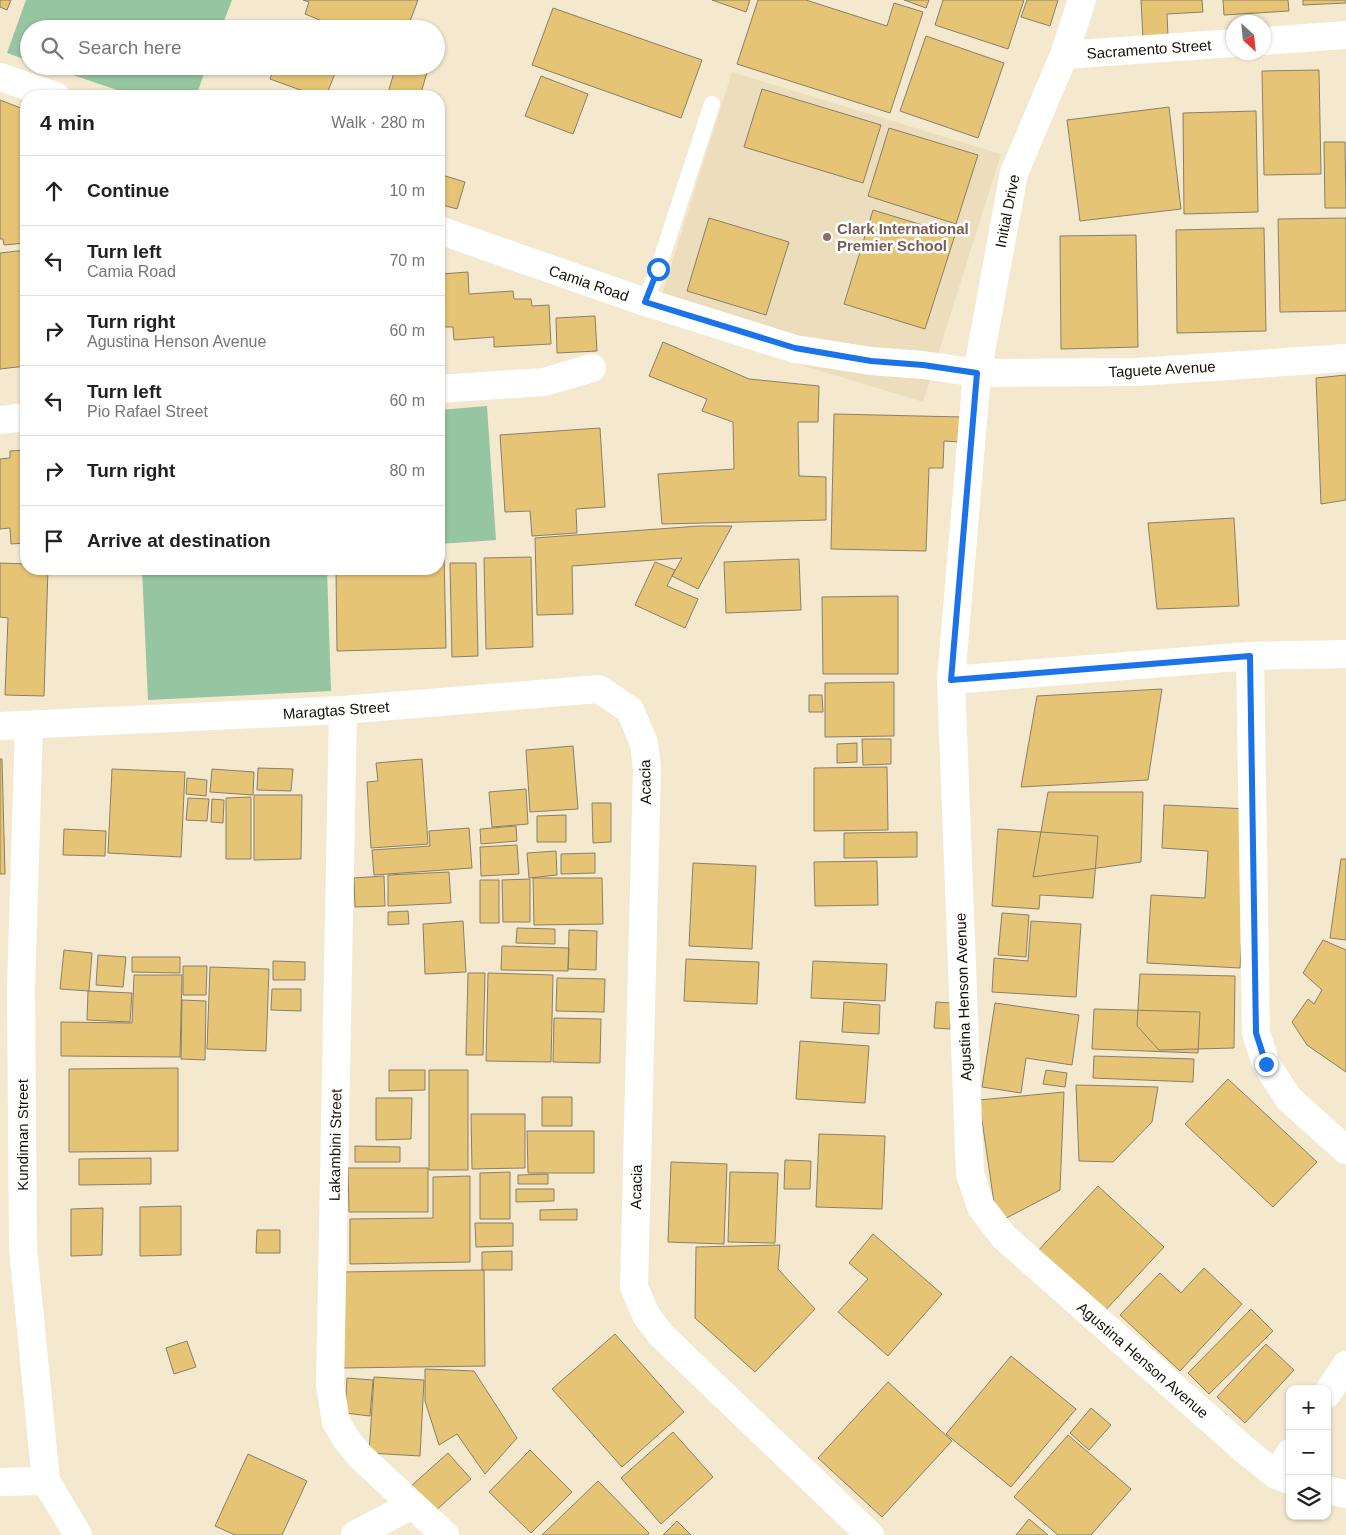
<!DOCTYPE html>
<html lang="en">
<head>
<meta charset="utf-8">
<style>
  :root { --surface:#fff; --page:#f6f6f6; --text:#222; --muted:#767676; --line:#e0e0e0 }
  body { margin:0; font-family:Helvetica,sans-serif; background:var(--page); color:var(--text) }
  .controls { position:absolute; right:15px; bottom:15px; display:grid; overflow:hidden; border-radius:10px; box-shadow:0 1px 4px #0004 }
  .controls button { width:45px; height:45px; display:grid; place-items:center; padding:0; border:0; border-bottom:1px solid var(--line); background:var(--surface); color:var(--text); font:25px sans-serif }
  .compass { position:absolute; left:1226px; top:15px; width:45px; height:45px; border-radius:50%; background:var(--surface); box-shadow:0 1px 4px #0004; rotate:153deg }
  .stop { position:absolute; width:15px; height:15px; margin:-11px; border:4px solid #1a73e8; border-radius:50%; background:#fff }
  .stop.end { background:#1a73e8; border-color:#fff; box-shadow:0 1px 5px #0008 }
  .list { margin:0; padding:0; list-style:none }
  h2 { display:flex; justify-content:space-between; align-items:center; height:65px; margin:0; padding:0 20px; font-size:21px }
  h2 small { font-size:16px; font-weight:400; color:var(--muted) }
  .list li { display:grid; grid-template-columns:32px 1fr auto; gap:15px; align-items:center; box-sizing:border-box; height:70px; padding:0 20px; border-top:1px solid var(--line) }
  .list b { display:block; font-size:19px; white-space:nowrap }
  .list p { margin:0; font-size:16px; white-space:nowrap; color:var(--muted) }
  .list em { font-size:16px; font-style:normal; color:var(--muted) }
  .icon { flex:none; width:28px; height:28px; fill:none; stroke:currentColor; stroke-width:2; stroke-linecap:round; stroke-linejoin:round }
  .map { position:relative; flex:none; width:1346px; height:1535px; overflow:hidden }
  .search { position:absolute; background:var(--surface); box-shadow:0 1px 4px #0004; left:20px; top:20px; width:425px; height:55px; display:flex; align-items:center; gap:12px; box-sizing:border-box; padding:0 18px; border-radius:28px; color:var(--muted); font-size:19px }
  .panel { position:absolute; background:var(--surface); box-shadow:0 1px 4px #0004; left:20px; top:90px; width:425px; height:485px; border-radius:20px }
  .map>svg:first-child { display:block }
  .built { fill:#ecddbc }
  .green { fill:#95c5a1 }
  .building { fill:#e6c475; stroke:#897f68 }
  .lines { fill:none; stroke-linecap:round; stroke-linejoin:round }
  .lane { stroke:#fff; stroke-width:16 }
  .street { stroke:#fff; stroke-width:28 }
  .secondary { stroke:#fff; stroke-width:28 }
  .route { stroke:#1a73e8; stroke-width:6 }
  .education-dot { fill:#8d6e63; stroke:#fff; stroke-width:2 }
  .labels { text-anchor:middle; dominant-baseline:central; stroke-width:5; stroke-linejoin:round; paint-order:stroke }
  .street-label { font-size:15px; fill:#141007; stroke:#fff }
  .education-label { font-size:15px; font-weight:bold; fill:#785e54; stroke:#fff; text-anchor:start }
</style>
</head>
<body>
<div class="map">
<svg width="1346" height="1535" viewBox="0 0 1346 1535">
  <rect width="100%" height="100%" fill="#f4e9cf"/>
  <path class="built" d="M732 72 1001 154 923 402 654 320Z"/>
  <path class="green" d="M26 0H232L221 29H29V61L7 53Z
    M46 66H207L196 96H135Z
    M487 406 496 540 439 544V410Z
    M142 569H327L331 691 148 700Z"/>
  <path class="building" d="M0 0H11L7 10 0 7Z
    M303 0H418L407 29H342L305 14 309 2Z
    M712 0H750L746 12Z
    M758 0H806L887 26 894 3 923 12 890 113 737 64Z
    M904 0H929L926 8Z
    M943 0H1024L1008 49 935 25Z
    M1027 0H1058L1050 26 1021 17Z
    M1141 0H1202L1203 12 1167 14 1168 37 1143 39Z
    M1223 0H1288L1289 11 1224 15Z
    M1303 0H1346V3L1303 5Z
    M553 8 702 60 681 118 532 65Z
    M926 36 1004 63 978 138 900 111Z
    M275 66H338L326 96H317L270 79Z
    M396 66H429L420 96H387Z
    M1319 70 1321 174 1264 175 1262 71Z
    M541 76 588 94 573 134 525 116Z
    M762 89 881 125 863 183 744 147Z
    M0 100 26 110V243L4 245 3 239H0Z
    M1169 107 1181 209 1080 221 1067 120Z
    M1256 111 1258 212 1184 214 1183 113Z
    M889 128 978 155 956 224 868 196Z
    M1324 142H1345L1346 208H1325Z
    M439 174 465 182 457 209 439 204Z
    M873 210 955 235 925 329 844 304Z
    M709 218 789 242 766 315 687 291Z
    M1346 218V311L1280 312 1278 219Z
    M1264 228 1266 331 1177 333 1176 230Z
    M1136 235 1138 347 1061 349 1060 236Z
    M26 250V366L0 369V253Z
    M468 272 469 294 513 291 514 299H531L532 306 549 305 551 344 494 347V337L454 340 453 327H443L441 274Z
    M595 316 597 351 557 353 556 318Z
    M663 342 749 379 819 386 818 422H798L799 476 826 477V520L662 524 658 474 734 469 733 422 702 411 707 399 649 376Z
    M1346 375V500L1321 504 1316 378Z
    M834 414 962 417 961 442 944 441 943 468H929L926 551 831 549Z
    M600 428 605 507 576 509 577 533 532 536 530 511 505 512 500 435Z
    M26 450V543L11 544 10 528 0 529V459L10 458V451Z
    M1234 518 1239 606 1157 609 1148 523Z
    M699 526H732L698 589 672 576 682 558 572 566 573 614 537 615 535 538Z
    M439 552H444L446 648 337 651 336 569H439Z
    M531 557 533 647 486 649 484 558Z
    M799 559 801 610 726 613 724 562Z
    M655 562 675 570 667 586 698 599 685 628 635 605Z
    M0 563 26 564V569H48L44 696 5 695 8 618 0 617Z
    M450 563H476L478 656 452 657Z
    M898 596V674H823L822 597Z
    M894 682V736L825 737V683Z
    M1162 689 1148 780 1021 787 1037 696Z
    M809 695H822L823 712H809Z
    M862 739H891V764L863 765Z
    M857 743V762L837 763V744Z
    M573 746 578 809 530 812 526 750Z
    M0 759H2L5 874H0Z
    M422 759 428 844 371 848 367 782 378 781 376 763Z
    M887 767 888 830 814 831V768Z
    M258 768 293 769 291 791 257 790Z
    M112 769 185 772 181 857 108 853Z
    M212 769 254 772 253 795 210 792Z
    M187 778 207 780 206 796 186 794Z
    M526 789 528 824 492 827 489 792Z
    M1048 792H1143L1141 862 1033 877Z
    M254 795H302L301 859 254 860Z
    M251 797V859H226V798Z
    M188 798 209 799 207 821 186 820Z
    M212 799 224 800 223 823 211 822Z
    M592 803H611V842L593 843Z
    M1164 805 1249 809 1240 968 1147 963 1151 895 1205 898 1208 851 1162 848Z
    M566 815V842H537V816Z
    M516 826 517 841 481 844 480 829Z
    M469 828 472 868 374 875 372 850 430 846 429 831Z
    M64 829 106 831 105 856 63 855Z
    M998 829 1098 836 1093 898 1040 895 1039 909 992 906Z
    M917 832V857L844 858V833Z
    M517 845 519 874 481 876 480 847Z
    M556 851 557 875 529 878 527 853Z
    M595 853V873L561 874V854Z
    M1341 859H1346V940L1330 938Z
    M877 861 878 905 815 906 814 862Z
    M693 863 756 866 752 949 689 946Z
    M449 872 451 903 388 906V875Z
    M384 876 385 906 355 907 354 878Z
    M533 878H602L603 924 534 925Z
    M530 879V922H503L502 880Z
    M480 880H499V923H480Z
    M408 911 409 924 388 925V912Z
    M1002 913 1029 915 1026 957 998 955Z
    M463 921 466 972 425 974 423 924Z
    M1031 921 1081 924 1076 997 992 992 994 958 1028 961Z
    M517 928 555 929V944L516 943Z
    M569 930 597 931 596 970 568 969Z
    M1323 940 1346 950V1072L1307 1045 1292 1022 1308 999 1314 1004 1322 990 1303 973Z
    M502 946 569 948 568 971 501 970Z
    M64 950 92 953 89 991 60 989Z
    M98 955 126 957 123 987 96 985Z
    M132 957H180V973L132 972Z
    M686 959 759 962 757 1004 684 1001Z
    M273 961 305 962V980H273Z
    M813 961 887 964 885 1001 811 998Z
    M183 966H207L206 995H183Z
    M210 967 269 969 266 1051 207 1049Z
    M468 973H485L483 1055H466Z
    M488 973 553 975 551 1062 486 1061Z
    M1140 974 1235 976 1234 1048 1159 1050 1137 1026Z
    M134 975H182L180 1057 61 1056V1022L132 1023Z
    M557 978 605 979 604 1012 556 1011Z
    M272 989H301V1011L271 1010Z
    M88 991 132 993 130 1022 87 1020Z
    M182 1000 206 1001 205 1060 181 1059Z
    M844 1002 880 1005 879 1034 842 1032Z
    M936 1002 952 1003 950 1029 934 1028Z
    M995 1003 1079 1015 1072 1065 1026 1058 1021 1093 982 1087Z
    M1094 1009 1200 1012 1198 1053 1092 1049Z
    M554 1018 601 1019 600 1063 553 1062Z
    M800 1041 869 1046 865 1103 796 1099Z
    M1094 1056 1194 1059 1193 1082 1093 1078Z
    M178 1068V1151L69 1152V1069Z
    M389 1070H425V1090L389 1091Z
    M429 1070H468V1170H429Z
    M1046 1070 1067 1073 1065 1087 1043 1084Z
    M1228 1079 1317 1162 1273 1207 1185 1124Z
    M1076 1085 1158 1087 1152 1122 1113 1162 1079 1161Z
    M1064 1092 1060 1190 997 1223 979 1100Z
    M542 1097H572V1126H542Z
    M376 1098H412L411 1139 376 1140Z
    M471 1114H525V1168L472 1169Z
    M527 1131H594V1173H528Z
    M819 1134 885 1136 882 1209 816 1207Z
    M355 1146 400 1147V1162H355Z
    M151 1158V1184L79 1185V1159Z
    M785 1160 811 1161 810 1189H784Z
    M671 1162 727 1164 724 1244 668 1242Z
    M348 1168H428V1212H349Z
    M510 1172V1219H480V1173Z
    M730 1172 778 1173 775 1243 728 1242Z
    M548 1174V1184H518V1175Z
    M470 1176V1262L350 1264V1219L433 1218V1177Z
    M1098 1186 1164 1247 1102 1314 1036 1253Z
    M516 1189H554V1201L516 1202Z
    M181 1206V1255L140 1256V1207Z
    M103 1208 102 1255 71 1256V1209Z
    M577 1209V1220H540V1210Z
    M475 1223H513V1246L476 1247Z
    M257 1230H280V1253H256Z
    M873 1234 942 1294 888 1356 838 1312 868 1279 849 1263Z
    M780 1245 778 1269 815 1309 755 1372 695 1318 696 1247Z
    M512 1251V1270H482V1252Z
    M1204 1268 1242 1304 1180 1371 1120 1315 1160 1273 1181 1293Z
    M484 1270 485 1366 342 1368 341 1272Z
    M1251 1309 1273 1331 1209 1394 1188 1373Z
    M615 1334 684 1412 622 1467 552 1389Z
    M187 1341 196 1367 174 1374 166 1348Z
    M1266 1344 1294 1370 1245 1423 1217 1397Z
    M1011 1356 1076 1409 1011 1487 946 1434Z
    M425 1369 474 1371 517 1438 485 1474 457 1434 439 1445 425 1401Z
    M374 1377 424 1380 420 1456 369 1453Z
    M347 1378 373 1380 370 1416 345 1413Z
    M888 1382 952 1441 882 1517 818 1458Z
    M1091 1408 1111 1425 1089 1450 1070 1433Z
    M673 1432 713 1477 661 1524 621 1478Z
    M1068 1435 1131 1489 1091 1535H1058L1014 1497Z
    M530 1450 572 1492 531 1533 489 1492Z
    M448 1453 471 1479 433 1513 410 1487Z
    M248 1454 307 1481 282 1535H235L215 1526Z
    M598 1481 649 1533 648 1535H542Z
    M1029 1519 1048 1535H1016Z
    M677 1521 691 1535H663Z"/>
  <g class="lines">
    <path class="lane" d="M645 302 658 269 712 104"/>
    <path class="street" d="M1082 0 1064 55 1014 173 977 373 951 680 970 1174 981 1207 1004 1237 1246 1451 1276 1475 1290 1480
      M1264 41 1346 35
      M1064 55 1234 43
      M439 389 544 382 592 368
      M0 420 26 417
      M1250 656 1256 1033 1266 1064 1289 1099 1346 1150
      M951 680 1250 656 1346 654
      M343 710 330 1385 336 1422 346 1439 360 1456 445 1535
      M29 725 21 989 23 1248 46 1481 78 1535
      M0 726 343 710 599 689 630 710 644 743 647 769 634 1287 646 1315 661 1335 870 1535
      M1327 1394 1346 1365
      M1276 1475 1290 1453
      M0 1482 46 1481
      M1327 1490 1346 1494
      M355 1535 412 1505"/>
    <path class="secondary" d="M0 77 56 96
      M439 230 645 302 795 349 871 361 923 365 977 373 1137 372 1346 358"/>
  </g>
  <g class="lines">
    <path class="route" d="M658 269 645 302 795 348 871 361 923 365 977 373 951 680 1250 656 1256 1033 1266 1064"/>
  </g>
  <circle class="education-dot" cx="827" cy="237" r="5"/>
  <g class="labels">
    <g class="street-label">
      <text transform="translate(1149 49) rotate(-4)">Sacramento Street</text>
      <text transform="translate(1007 211) rotate(-79)">Initial Drive</text>
      <text transform="translate(589 283) rotate(19)">Camia Road</text>
      <text transform="translate(1162 369) rotate(-3)">Taguete Avenue</text>
      <text transform="translate(336 710) rotate(-4)">Maragtas Street</text>
      <text transform="translate(645 782) rotate(-91)">Acacia</text>
      <text transform="translate(963 997) rotate(-92)">Agustina Henson Avenue</text>
      <text transform="translate(22 1135) rotate(-90)">Kundiman Street</text>
      <text transform="translate(335 1145) rotate(-89)">Lakambini Street</text>
      <text transform="translate(636 1187) rotate(-89)">Acacia</text>
      <text transform="translate(1143 1360) rotate(41)">Agustina Henson Avenue</text>
    </g>
    <g class="education-label">
      <text x="837" y="228">Clark International<tspan x="837" dy="17">Premier School</tspan></text>
    </g>
  </g>
</svg>
<div class="controls">
<button>+</button>
<button>−</button>
<button><svg class="icon" aria-label="layers" viewBox="0 0 24 24"><path d="M12 4l9 5-9 5-9-5zM3 14l9 5 9-5"/></svg></button>
</div>
<svg class="compass" viewBox="-18 -18 36 36"><path d="M0-13l5 13h-10z" fill="#e53935"/><path d="M0 13l5-13h-10z" fill="#767676"/></svg>
<div class="stop" style="left:658px;top:269px"></div>
<div class="stop end" style="left:1266px;top:1064px"></div>
<div class="search"><svg class="icon" aria-label="search" viewBox="0 0 24 24"><circle cx="10" cy="10" r="6"/><path d="M15 15l6 6"/></svg>Search here</div>
<section class="panel">
<h2>4 min<small>Walk · 280 m</small></h2>
<ul class="list">
<li><svg class="icon" aria-label="ahead" viewBox="0 0 24 24"><path d="M12 20V5M6 11l6-6 6 6"/></svg><div><b>Continue</b></div><em>10 m</em></li>
<li><svg class="icon" aria-label="left" viewBox="0 0 24 24"><path d="M17 20v-9H6M10 6l-5 5 5 5"/></svg><div><b>Turn left</b><p>Camia Road</p></div><em>70 m</em></li>
<li><svg class="icon" aria-label="right" viewBox="0 0 24 24"><path d="M7 20v-9h11M14 6l5 5-5 5"/></svg><div><b>Turn right</b><p>Agustina Henson Avenue</p></div><em>60 m</em></li>
<li><svg class="icon" aria-label="left" viewBox="0 0 24 24"><path d="M17 20v-9H6M10 6l-5 5 5 5"/></svg><div><b>Turn left</b><p>Pio Rafael Street</p></div><em>60 m</em></li>
<li><svg class="icon" aria-label="right" viewBox="0 0 24 24"><path d="M7 20v-9h11M14 6l5 5-5 5"/></svg><div><b>Turn right</b></div><em>80 m</em></li>
<li><svg class="icon" aria-label="arrive" viewBox="0 0 24 24"><path d="M6 21V4h12l-3 4 3 4H6"/></svg><div><b>Arrive at destination</b></div></li>
</ul>
</section>
</div>
</body>
</html>
